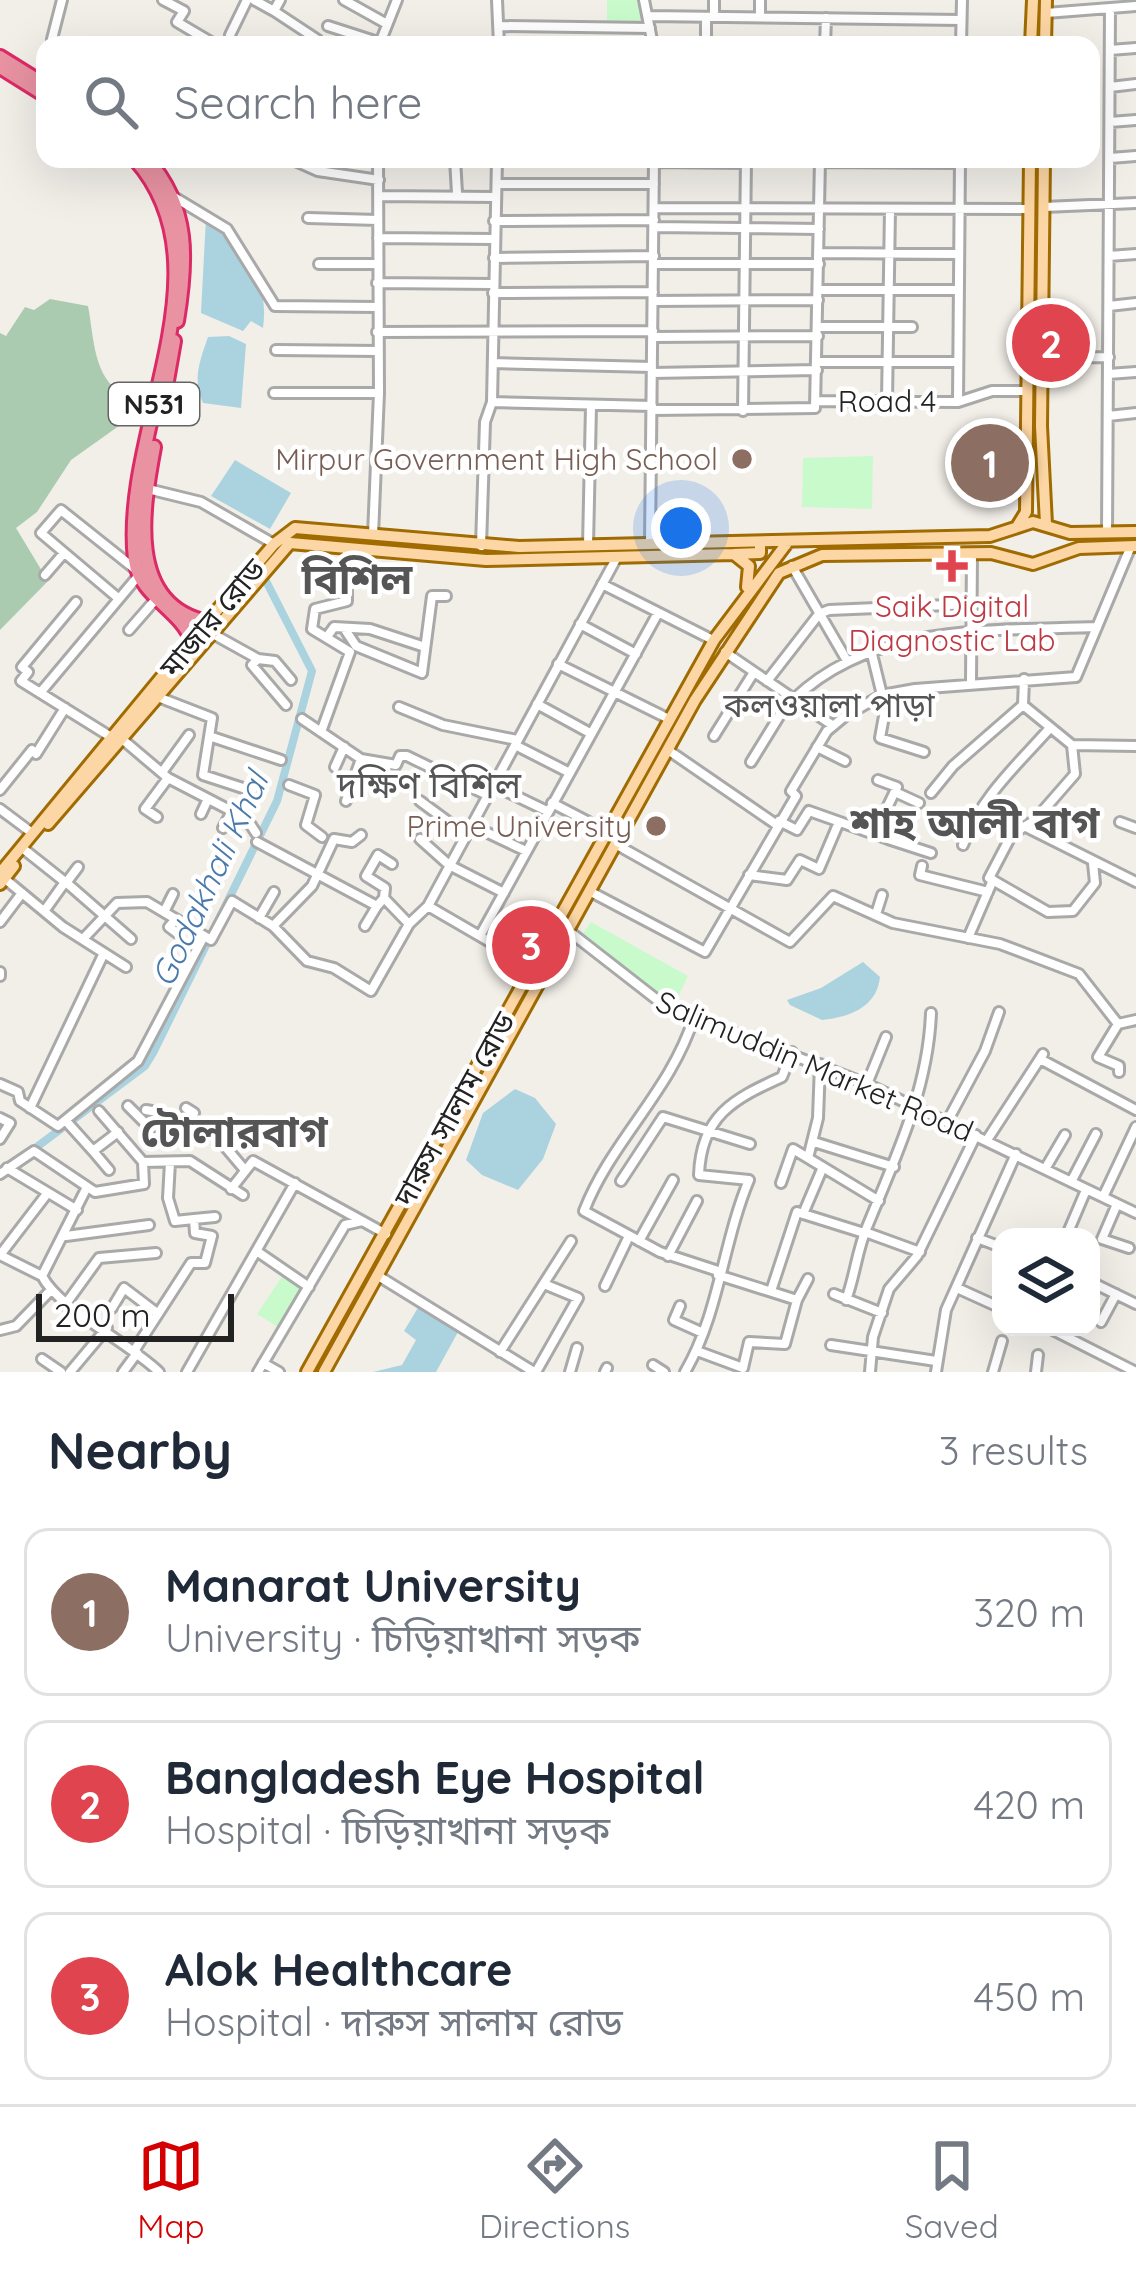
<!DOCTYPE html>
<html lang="en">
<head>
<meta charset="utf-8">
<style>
  :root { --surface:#fff; --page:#f6f6f7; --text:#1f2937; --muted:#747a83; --line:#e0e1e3; --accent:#d40000 }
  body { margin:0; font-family:Quicksand,"Noto Sans Bengali",sans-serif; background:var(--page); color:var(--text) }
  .controls { position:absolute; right:36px; bottom:36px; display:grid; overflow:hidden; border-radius:24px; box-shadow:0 12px 48px #0002 }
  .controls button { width:108px; height:108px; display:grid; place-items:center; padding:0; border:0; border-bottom:3px solid var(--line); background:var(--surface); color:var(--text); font:60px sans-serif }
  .scale { position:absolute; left:36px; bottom:30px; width:198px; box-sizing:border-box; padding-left:12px; border:6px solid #222; border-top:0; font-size:33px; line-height:42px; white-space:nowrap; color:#222; -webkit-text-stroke:9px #fff; paint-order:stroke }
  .you { position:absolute; left:681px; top:528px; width:42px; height:42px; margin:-30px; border:9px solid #fff; border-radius:50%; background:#1a73e8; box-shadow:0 0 0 18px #1a73e833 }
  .badge { display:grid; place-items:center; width:78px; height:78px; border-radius:50%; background:var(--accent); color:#fff; font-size:39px; font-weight:700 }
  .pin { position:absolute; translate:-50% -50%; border:6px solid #fff; box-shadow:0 3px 12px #0006 }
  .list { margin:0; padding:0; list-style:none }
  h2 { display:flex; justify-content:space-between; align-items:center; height:156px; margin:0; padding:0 48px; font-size:51px }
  h2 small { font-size:39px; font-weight:400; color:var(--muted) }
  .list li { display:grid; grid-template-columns:78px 1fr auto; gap:36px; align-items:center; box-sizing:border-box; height:168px; margin:0 24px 24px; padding:0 24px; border:3px solid var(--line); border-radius:24px }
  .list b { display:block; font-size:45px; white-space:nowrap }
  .list p { margin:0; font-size:39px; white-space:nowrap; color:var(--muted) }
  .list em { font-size:39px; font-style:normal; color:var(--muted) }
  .icon { flex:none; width:66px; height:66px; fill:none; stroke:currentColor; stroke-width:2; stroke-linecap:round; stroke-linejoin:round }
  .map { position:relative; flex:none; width:1136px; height:1372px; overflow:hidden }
  .search { position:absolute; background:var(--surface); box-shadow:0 12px 48px #0002; left:36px; right:36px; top:36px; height:132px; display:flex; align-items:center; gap:30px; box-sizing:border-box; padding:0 42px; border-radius:24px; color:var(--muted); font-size:45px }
  .sheet { height:732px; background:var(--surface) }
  nav { display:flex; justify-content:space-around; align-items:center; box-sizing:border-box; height:168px; border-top:3px solid var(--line); background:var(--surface); font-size:33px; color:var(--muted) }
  nav a { display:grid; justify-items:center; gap:6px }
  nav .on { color:var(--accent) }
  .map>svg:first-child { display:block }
  .cemetery { fill:#aacbaf }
  .park { fill:#c8facc }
  .water { fill:#aad3df }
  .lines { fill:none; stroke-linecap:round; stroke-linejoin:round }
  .canal { stroke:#aad3df; stroke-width:8 }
  .minor-casing { stroke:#a9a9a9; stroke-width:14 }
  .major-casing { stroke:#a06b00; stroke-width:16 }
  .highway-casing { stroke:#dc2a67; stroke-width:18 }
  .minor { stroke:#fff; stroke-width:8 }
  .major { stroke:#fcd6a4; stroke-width:10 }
  .highway { stroke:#e892a2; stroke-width:12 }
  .education-dot { fill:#8d6e63; stroke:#fff; stroke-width:4.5 }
  .health-dot { fill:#e0444e; stroke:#fff; stroke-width:4.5 }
  .labels { text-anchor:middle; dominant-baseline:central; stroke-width:9; stroke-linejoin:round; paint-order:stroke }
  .shield { fill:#fff; stroke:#646464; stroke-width:3 }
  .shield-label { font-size:27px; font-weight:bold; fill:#222 }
  .street-label { font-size:30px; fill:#222; stroke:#fff }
  .education-label { font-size:30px; fill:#785e54; stroke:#fff; text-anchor:end }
  .health-label { font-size:30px; fill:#be3a42; stroke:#fff }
  .neighbourhood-label { font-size:33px; fill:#555; stroke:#fff }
  .water-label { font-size:33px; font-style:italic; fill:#4a7aab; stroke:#fff }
  .quarter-label { font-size:36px; fill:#555; stroke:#fff }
  .district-label { font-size:42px; font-weight:bold; fill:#555; stroke:#fff }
</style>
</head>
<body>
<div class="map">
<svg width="1136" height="1372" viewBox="0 0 1136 1372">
  <rect width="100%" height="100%" fill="#f2efe9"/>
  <path class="cemetery" d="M50 299 88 306C94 337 93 378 123 394V423L71 460 37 512 16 528 48 581 0 630V333L6 336 25 307 34 310Z"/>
  <path class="park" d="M607 0H641L648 25 607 24Z
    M873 456 872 509 802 507 803 458Z
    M591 922 688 976 675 1003 579 939Z
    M283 1275 303 1288 278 1327 257 1314Z"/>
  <path class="water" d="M206 217C242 248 270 279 263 328L251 321 243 331 201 313Z
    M229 336 246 344 241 408 203 403C192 380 200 360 208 337Z
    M235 460 291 493 270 529 211 496Z
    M863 962 880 977C877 1007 850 1017 822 1020L790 1005 787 1000 821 988Z
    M515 1089 535 1098 556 1124 543 1159 518 1190 482 1175 466 1160 483 1113Z
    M419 1306 458 1332 436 1372H373L402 1365 416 1340 404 1331Z"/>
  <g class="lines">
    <path class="canal" d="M34 1149 145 1066 153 1053 277 801 312 671 266 581"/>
    <defs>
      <path id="minor" d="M62 0 52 39 64 45
        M163 0 184 11 177 22 216 45
        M254 0 274 11
        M280 0 274 11 318 40
        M344 0 387 24
        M497 0 499 45
        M644 0 653 45
        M1046 13 1136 6
        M648 16 961 20
        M706 17V45
        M714 17V0
        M760 17V0
        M328 26 387 45
        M499 26 650 28
        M230 35 247 0
        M380 43 397 0
        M825 45 826 18
        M961 45 962 0
        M1110 50 1136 48
        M1110 87 1136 84
        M1110 122 1136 120
        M1110 158 1136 156
        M291 159 318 171 379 180
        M455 159 457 193
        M654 162 746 163
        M820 162 960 163
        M497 184H654
        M379 196 496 197
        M174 197 227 229 275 306 377 307
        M1044 207 1136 203
        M654 208 1029 209
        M308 218 378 220
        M494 221 654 220
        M654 227 819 229
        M378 238 494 239
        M819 253 959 254
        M1109 256 1136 254
        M494 258 654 256
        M319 264H378
        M654 264H819
        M377 283 493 284
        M818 290H959
        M493 293 653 292
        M653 301 818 300
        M1109 306 1136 303
        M818 327H912
        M377 332 653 331
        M653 337 818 336
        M276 350 378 351
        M1042 358 1109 357
        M818 362H958
        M493 363 652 367
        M652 373 817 370
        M1108 374 1136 372
        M274 393H379
        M817 401 958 402 992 391H1027
        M887 401 890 209
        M492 402 652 406
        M958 402 960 159
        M652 410 815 408 820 159
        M743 411 746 159
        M1108 416 1136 413
        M148 489 201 502 274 544
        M1107 533 1110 8
        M373 535 379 393 378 159
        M650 543 654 159
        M481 546 485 422 492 402 497 159
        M588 546 591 406
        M792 566 846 659
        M45 575 64 553
        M602 584 713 640
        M118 598 41 533 61 510 135 569
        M76 602 22 667 28 672 21 681 111 737
        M580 624 636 654
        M129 630 156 599
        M346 631 356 646 422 673 432 596H446
        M213 634 258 659 275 661 291 680
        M329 634 334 627 370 629 425 647
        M871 650 882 695
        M725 652 832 725
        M258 659 252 665 286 705
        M558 664 669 719
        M767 681 819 614 829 610 972 604
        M971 681 972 553
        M40 693 139 575
        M888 694 880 738 924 752
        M158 697 212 718 203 775 252 791
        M794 699C874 622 993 631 1097 627
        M537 704 590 733
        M1023 705 1072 745 1136 746
        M399 707 443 725 517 740
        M302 719 361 759 396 765 400 756H407L487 795
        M321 732 350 652 312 629 315 609 347 601V548
        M714 736 754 672
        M212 737 281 760
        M122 739 168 778 247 819 256 833
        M515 745 568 772
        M1072 745 1075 774 1034 821 1012 834 989 878 1048 912 1073 911 1095 883 1093 863
        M817 747 845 761
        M668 750 777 825
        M751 762 791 697
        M335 767 344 747
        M163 771 189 735
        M289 785 315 795 306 825 322 837
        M493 785 547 811
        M0 790 32 750 36 754 65 708
        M895 792 919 803
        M931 793 953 766 1023 705 1024 679
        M346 801 361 759
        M420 801 466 835
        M552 803 608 832
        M0 809 32 833
        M201 814 207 801
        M157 817 145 809 168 778
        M779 821 797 830 809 811 888 839 897 819 885 812 897 787 878 780
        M1120 822 1136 828
        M471 825 526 851
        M1026 827 1136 882
        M223 828 232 811
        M420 839 449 865 504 893
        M888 839 931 853
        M257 842 377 906 384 898 409 924
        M617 845 790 942 833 896 893 923 1000 944 1079 974 1118 1024 1136 1020
        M963 845C981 797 1016 766 1050 728
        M26 851 65 882 45 910
        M922 866 920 875 988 892
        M749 875 787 880 800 860 819 869 839 822
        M5 879 63 927 126 967
        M66 883 78 867
        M68 884 131 939
        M591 892 705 952 796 796 791 791 827 731 845 716 882 695 915 689 1076 677 1131 546
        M384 898 385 888 366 876 378 855 392 864
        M428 906 533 967
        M877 911 882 895
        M164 912 173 894
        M259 918 274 892
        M176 919 169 927 177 933
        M0 922 22 893
        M273 926 312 886 334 839 352 842 361 835
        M365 926 377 906
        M570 932 665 1006 867 1084 1136 1213
        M480 936 658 613
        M968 938 993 880
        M83 939 117 903 147 902 211 940 232 901 273 926 307 961 334 968 371 991 409 924 428 906 617 557
        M0 972V976
        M694 1017C671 1091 611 1141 584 1211L660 1252 718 1271
        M1118 1024 1098 1057 1119 1066V1072
        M1040 1059 1136 1110
        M0 1084 18 1092 20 1101 58 1126 138 1061 203 938
        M867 1084 886 1037
        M128 1106 148 1126H157
        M30 1108 103 955
        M186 1108 194 1113 189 1123 217 1137 244 1169
        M146 1110 157 1112 158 1125 189 1123
        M0 1118 10 1123 0 1139
        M66 1121 93 1151 118 1132
        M947 1122 985 1051 999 1012
        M987 1140 1043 1054
        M814 1142 894 1167
        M93 1151 109 1170
        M809 1154 818 1118 820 1064
        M143 1162 190 1161 243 1195
        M7 1168 77 1210
        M1045 1169 1065 1135
        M0 1174 34 1151 95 1192 144 1184 143 1162 99 1111
        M621 1181 663 1117 750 1144
        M1071 1182 1096 1134
        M781 1183 793 1149 879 1201
        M231 1189 253 1161 386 1234
        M1103 1197 1136 1127
        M1117 1204 1102 1239 1129 1248
        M803 1214 823 1167
        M194 1219 215 1217
        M865 1232 920 1252
        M66 1236 149 1225
        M1066 1237 1086 1190
        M977 1238 1001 1247
        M639 1241 673 1180
        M258 1252 309 1287
        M0 1255 46 1195
        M0 1255 42 1276
        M668 1256 697 1201
        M42 1276C60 1310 127 1341 159 1372
        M42 1276 87 1187
        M380 1277 534 1372
        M1091 1282 1136 1304
        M605 1286 629 1236
        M957 1288 1001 1308
        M771 1291 797 1212 864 1233
        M834 1294 882 1313
        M797 1300 808 1279
        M846 1300C855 1276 857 1250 867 1227 896 1156 928 1090 931 1013
        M65 1305 99 1258 156 1253
        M680 1306 674 1320 703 1333
        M112 1308 124 1288 157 1313
        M1101 1322 1116 1294
        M1047 1327 1136 1372
        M0 1330 16 1326 50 1291
        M831 1345 936 1361
        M134 1351 191 1263H205L212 1236 195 1233 194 1219 175 1221 168 1198 170 1162
        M697 1351 743 1368 749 1342 785 1344 797 1300 718 1275
        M500 1352 571 1241
        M42 1359 61 1372
        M263 1363 279 1372
        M653 1365 664 1372
        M70 1372 107 1328
        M123 1372 137 1353
        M187 1372 295 1183
        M258 1372 345 1225 362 1221
        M536 1372 578 1298 544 1284
        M570 1372 577 1348
        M605 1372 607 1368
        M685 1372C719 1314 723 1242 749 1180L699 1175C701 1116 733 1099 782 1077L792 1052
        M870 1372 873 1337 889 1289 917 1256 976 1135
        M936 1372 946 1310 1016 1154
        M993 1372 1002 1341
        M1036 1372 1038 1355"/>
      <path id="major" d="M1031 45 1033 0
        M1045 45 1046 0
        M1044 159 1041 426 1046 524
        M1018 525 1026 512 1030 159
        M734 554 760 553V543
        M48 824 290 543 486 560 734 554 749 566 747 587
        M0 873 207 622 274 544 295 528 519 547 990 536 1033 522 1070 533 1136 532
        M0 884 14 866
        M307 1372 714 640 787 543
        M324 1372 695 700 779 573 822 555 991 553 1033 564 1079 548 1136 546"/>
      <path id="highway" d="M0 57 45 85
        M0 67 45 95
        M135 159C233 269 120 430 135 560 140 597 181 609 192 641
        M147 159C190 208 187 260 177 321
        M165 392 174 341
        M154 447C143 506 125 605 207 622"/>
    </defs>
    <use href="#minor" class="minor-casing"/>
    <use href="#major" class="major-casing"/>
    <use href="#highway" class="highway-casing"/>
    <use href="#minor" class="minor"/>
    <use href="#major" class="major"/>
    <use href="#highway" class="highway"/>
  </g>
  <g class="education-dot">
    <circle cx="742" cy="459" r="12"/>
    <circle cx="656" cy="826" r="12"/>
  </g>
  <path class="health-dot" d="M946 548h12v12h12v12h-12v12h-12v-12h-12v-12h12z"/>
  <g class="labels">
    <rect class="shield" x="109" y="383" width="90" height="42" rx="9"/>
    <g class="shield-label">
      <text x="154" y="404">N531</text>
    </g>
    <g class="street-label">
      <text x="887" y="401">Road 4</text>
      <text transform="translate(212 618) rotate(-50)">মাজার রোড</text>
      <text transform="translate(815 1066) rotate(23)">Salimuddin Market Road</text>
      <text transform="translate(454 1109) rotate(-61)">দারুস সালাম রোড</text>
    </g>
    <g class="education-label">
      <text x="718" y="459">Mirpur Government High School</text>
      <text x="632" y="826">Prime University</text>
    </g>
    <g class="health-label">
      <text x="952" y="606">Saik Digital<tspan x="952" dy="34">Diagnostic Lab</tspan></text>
    </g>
    <g class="neighbourhood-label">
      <text x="829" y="704">কলওয়ালা পাড়া</text>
    </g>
    <g class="water-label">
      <text transform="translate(209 879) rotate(-65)">Godakhali Khal</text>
    </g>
    <g class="quarter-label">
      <text x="429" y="784">দক্ষিণ বিশিল</text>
    </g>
    <g class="district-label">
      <text x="357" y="578">বিশিল</text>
      <text x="975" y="822">শাহ আলী বাগ</text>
      <text x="234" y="1131">টোলারবাগ</text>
    </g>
  </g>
</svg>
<div class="controls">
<button><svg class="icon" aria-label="layers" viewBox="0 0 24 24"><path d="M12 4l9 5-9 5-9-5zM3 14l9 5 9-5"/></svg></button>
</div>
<div class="scale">200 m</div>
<div class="you"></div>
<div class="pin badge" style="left:990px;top:463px;background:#8d6e63">1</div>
<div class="pin badge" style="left:1051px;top:343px;background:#e0444e">2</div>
<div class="pin badge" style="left:531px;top:945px;background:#e0444e">3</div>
<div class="search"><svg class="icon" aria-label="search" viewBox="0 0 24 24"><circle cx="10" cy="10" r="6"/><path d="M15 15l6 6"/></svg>Search here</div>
</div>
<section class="sheet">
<h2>Nearby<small>3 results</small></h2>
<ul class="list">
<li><span class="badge" style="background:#8d6e63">1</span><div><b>Manarat University</b><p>University · চিড়িয়াখানা সড়ক</p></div><em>320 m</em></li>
<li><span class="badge" style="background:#e0444e">2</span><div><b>Bangladesh Eye Hospital</b><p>Hospital · চিড়িয়াখানা সড়ক</p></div><em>420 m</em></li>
<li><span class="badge" style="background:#e0444e">3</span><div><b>Alok Healthcare</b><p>Hospital · দারুস সালাম রোড</p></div><em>450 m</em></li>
</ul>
</section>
<nav>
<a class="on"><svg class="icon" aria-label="map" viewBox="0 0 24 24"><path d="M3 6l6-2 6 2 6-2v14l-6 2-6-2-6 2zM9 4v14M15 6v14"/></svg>Map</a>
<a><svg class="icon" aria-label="directions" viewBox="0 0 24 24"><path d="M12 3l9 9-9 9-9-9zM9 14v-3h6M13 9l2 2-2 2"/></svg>Directions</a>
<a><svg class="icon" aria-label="saved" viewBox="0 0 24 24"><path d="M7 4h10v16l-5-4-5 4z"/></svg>Saved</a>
</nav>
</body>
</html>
